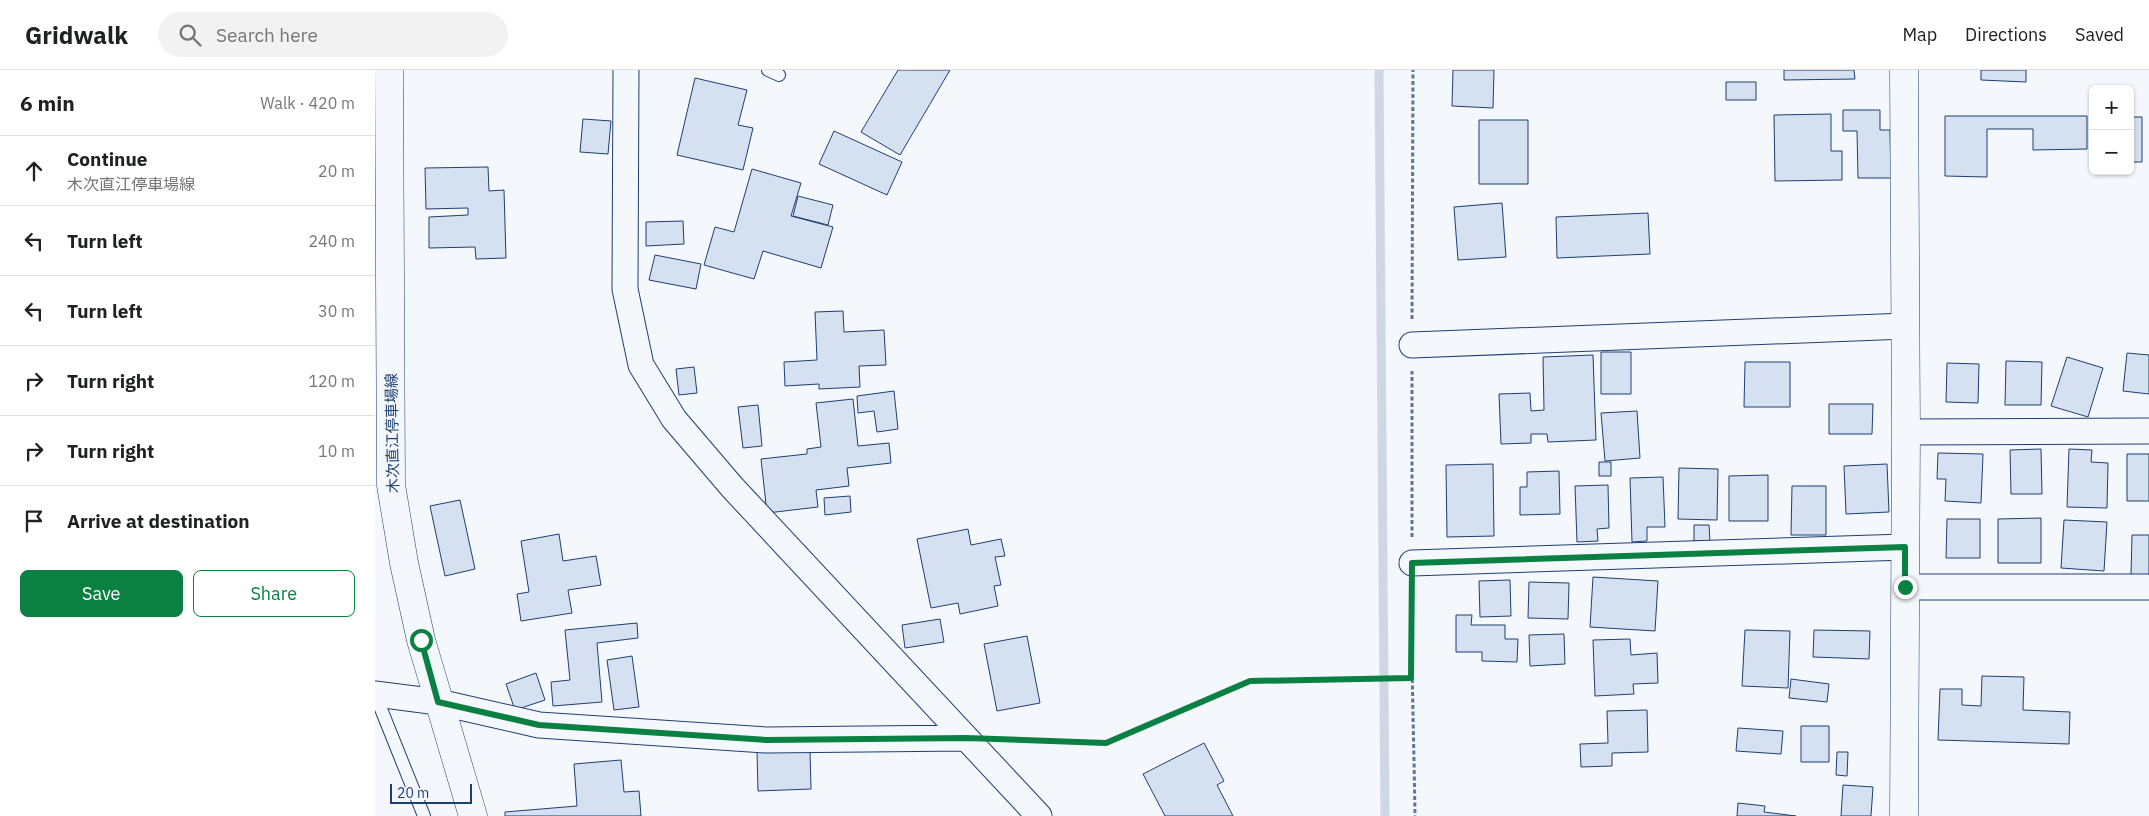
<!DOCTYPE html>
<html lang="en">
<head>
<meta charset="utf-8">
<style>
  :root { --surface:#fff; --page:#f2f2f2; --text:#202124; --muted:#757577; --line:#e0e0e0; --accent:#0b8043 }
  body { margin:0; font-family:"IBM Plex Sans","Noto Sans JP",sans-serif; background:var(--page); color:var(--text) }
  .controls { position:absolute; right:15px; top:15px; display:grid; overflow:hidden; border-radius:8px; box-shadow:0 1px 4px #0004 }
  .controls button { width:45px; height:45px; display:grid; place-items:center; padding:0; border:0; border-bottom:1px solid var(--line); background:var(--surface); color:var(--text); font:25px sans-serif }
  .scale { position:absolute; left:15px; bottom:12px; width:82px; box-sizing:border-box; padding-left:5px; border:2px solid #1d3f73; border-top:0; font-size:14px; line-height:18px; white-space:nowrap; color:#1d3f73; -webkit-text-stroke:4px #f4f7fb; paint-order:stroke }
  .stop { position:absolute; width:15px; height:15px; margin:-11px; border:4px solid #0b8043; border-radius:50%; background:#fff }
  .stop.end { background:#0b8043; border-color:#fff; box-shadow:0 1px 5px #0008 }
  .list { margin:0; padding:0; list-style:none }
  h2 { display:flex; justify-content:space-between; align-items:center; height:65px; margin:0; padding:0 20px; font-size:21px }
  h2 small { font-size:16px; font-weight:400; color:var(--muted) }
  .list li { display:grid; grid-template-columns:32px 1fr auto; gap:15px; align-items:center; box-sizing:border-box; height:70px; padding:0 20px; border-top:1px solid var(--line) }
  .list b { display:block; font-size:19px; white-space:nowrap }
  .list p { margin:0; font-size:16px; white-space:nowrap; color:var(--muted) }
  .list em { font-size:16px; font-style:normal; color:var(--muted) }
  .actions { display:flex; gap:10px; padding:15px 20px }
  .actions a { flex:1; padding:11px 0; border:1px solid var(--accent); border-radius:8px; text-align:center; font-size:18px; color:var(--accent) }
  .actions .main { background:var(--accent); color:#fff }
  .icon { flex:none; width:28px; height:28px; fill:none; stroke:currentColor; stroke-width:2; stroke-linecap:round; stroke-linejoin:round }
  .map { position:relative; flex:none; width:1774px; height:746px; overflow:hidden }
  header { display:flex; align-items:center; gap:30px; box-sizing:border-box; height:70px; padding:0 25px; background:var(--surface); border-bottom:1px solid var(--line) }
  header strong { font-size:24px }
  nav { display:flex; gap:28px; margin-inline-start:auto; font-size:18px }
  .search { width:350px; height:45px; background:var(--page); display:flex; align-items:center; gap:12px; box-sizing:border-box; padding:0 18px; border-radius:28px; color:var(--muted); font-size:19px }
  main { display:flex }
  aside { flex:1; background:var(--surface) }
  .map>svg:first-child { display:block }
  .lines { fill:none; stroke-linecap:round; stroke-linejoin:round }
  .stream { stroke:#cfd7e4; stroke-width:9 }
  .building { fill:#d5e0f0; stroke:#1d3f73 }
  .service-casing { stroke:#1d3f73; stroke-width:14 }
  .minor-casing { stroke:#1d3f73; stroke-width:27 }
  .tertiary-casing { stroke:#1d3f73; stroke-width:29 }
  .secondary-casing { stroke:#1d3f73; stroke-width:29 }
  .path { stroke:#5e769c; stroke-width:3; stroke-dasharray:4 2.5; stroke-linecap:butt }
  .service { stroke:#f4f7fb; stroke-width:12 }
  .minor { stroke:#f4f7fb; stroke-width:25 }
  .tertiary { stroke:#f4f7fb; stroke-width:28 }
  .secondary { stroke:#f4f7fb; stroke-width:28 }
  .route { stroke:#0b8043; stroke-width:6 }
  .labels { text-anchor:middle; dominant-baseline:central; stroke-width:4; stroke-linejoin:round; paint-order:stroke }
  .street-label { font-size:15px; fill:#1d3f73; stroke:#f4f7fb }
</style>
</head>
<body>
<header>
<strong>Gridwalk</strong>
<div class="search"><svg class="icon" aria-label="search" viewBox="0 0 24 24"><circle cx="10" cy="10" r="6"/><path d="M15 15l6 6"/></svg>Search here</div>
<nav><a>Map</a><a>Directions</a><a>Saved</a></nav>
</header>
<main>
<aside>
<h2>6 min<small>Walk · 420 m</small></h2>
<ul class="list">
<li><svg class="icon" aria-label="ahead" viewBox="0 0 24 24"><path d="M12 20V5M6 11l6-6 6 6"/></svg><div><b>Continue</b><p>木次直江停車場線</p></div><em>20 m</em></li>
<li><svg class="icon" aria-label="left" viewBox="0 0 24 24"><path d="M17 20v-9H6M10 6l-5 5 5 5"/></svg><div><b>Turn left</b></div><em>240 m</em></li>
<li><svg class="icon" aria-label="left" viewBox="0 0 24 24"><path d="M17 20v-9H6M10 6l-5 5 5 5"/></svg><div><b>Turn left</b></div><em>30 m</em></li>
<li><svg class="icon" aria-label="right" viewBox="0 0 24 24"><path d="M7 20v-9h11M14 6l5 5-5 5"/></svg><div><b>Turn right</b></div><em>120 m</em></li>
<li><svg class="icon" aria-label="right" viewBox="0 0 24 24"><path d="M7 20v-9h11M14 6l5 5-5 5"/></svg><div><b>Turn right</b></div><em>10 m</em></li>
<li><svg class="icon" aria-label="arrive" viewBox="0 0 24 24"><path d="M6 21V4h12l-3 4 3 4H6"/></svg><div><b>Arrive at destination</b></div></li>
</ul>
<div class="actions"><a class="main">Save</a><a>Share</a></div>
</aside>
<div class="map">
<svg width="1774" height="746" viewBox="0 0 1774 746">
  <rect width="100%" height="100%" fill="#f4f7fb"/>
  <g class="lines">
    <path class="stream" d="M1004 0 1010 746"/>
  </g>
  <path class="building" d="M523 0H575L525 85 486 62Z
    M1078 0H1119L1118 38 1077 36Z
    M1409 0H1479L1480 9 1409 10Z
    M1606 0H1651V12L1606 10Z
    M320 8 372 20 363 55 378 58 368 100 302 85Z
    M1351 12H1381V30H1351Z
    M1468 40H1505V60H1515L1516 108H1483L1482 61H1468Z
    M1456 44V81H1467V110L1400 111 1399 45Z
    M1570 46H1712V79L1658 80V59H1612V107L1570 106Z
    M1755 47H1767V92H1755Z
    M208 49 236 51 233 84 205 82Z
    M1104 50H1153V114H1104Z
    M459 61 527 92 512 125 444 94Z
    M113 97 114 121 129 120 131 188 101 189 100 177 54 178V147L93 145V138L51 139 50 98Z
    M377 99 426 113 416 146 458 157 446 198 388 181 379 209 329 195 340 157 359 162Z
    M423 126 458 135 453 155 418 146Z
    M1127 133 1131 187 1083 190 1079 137Z
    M1273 143 1275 184 1182 188 1181 147Z
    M308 151 309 174 271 176V152Z
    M280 185 326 194 321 219 274 210Z
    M468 241 469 262 509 260 511 295 484 296 485 317 444 319V314L410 316 409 292 442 290 440 242Z
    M1226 282H1256V324H1226Z
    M1752 283 1774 285V324L1748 321Z
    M1218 285 1221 370 1173 372 1172 364H1156V373L1126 374 1124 324 1155 323 1156 341 1169 340 1168 287Z
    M1692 287 1728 298 1713 347 1676 336Z
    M1631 291 1667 292 1666 335H1630Z
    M1370 292H1415V337H1369Z
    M1572 293 1604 294 1603 333 1571 332Z
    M319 297 322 323 304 325 301 299Z
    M519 321 523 359 502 362 499 341 483 343 482 326Z
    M478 329 483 376 514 373 516 393 472 398 474 416 441 420 443 437 392 443 386 389 432 384V379L446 377 441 333Z
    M1454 334H1498L1497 364H1454Z
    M383 335 387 376 368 378 363 337Z
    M1262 341 1265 388 1230 391 1226 343Z
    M1666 379 1667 424H1636L1635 380Z
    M1694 379 1717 380 1716 392 1733 393 1732 438 1692 437Z
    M1563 383 1608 384 1606 433 1570 431 1571 409H1562Z
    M1752 384H1774V431H1752Z
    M1224 392H1236V406H1224Z
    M1118 394 1119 466 1072 467 1071 395Z
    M1512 394 1514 442 1471 444 1469 396Z
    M1304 398 1343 399 1342 450 1303 449Z
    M1184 401 1185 444 1145 445V417H1152V402Z
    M1393 405V451H1354V406Z
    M1288 407 1290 457H1272V471L1257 472 1255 408Z
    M1233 415 1234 458 1222 459 1223 471 1202 472 1200 416Z
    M1417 416H1451V465H1416Z
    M475 426 476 442 450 445 449 428Z
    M85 430 100 499 70 506 55 436Z
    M1666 448V493H1623V449Z
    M1572 449H1605V488H1571Z
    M1689 450 1732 452 1729 501 1686 498Z
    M1319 455H1334L1335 471H1319Z
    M593 459 596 475 626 469 630 486 620 487 626 515 619 516 623 536 585 544 583 533 556 538 542 469Z
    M184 464 188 491 221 486 226 515 193 520 197 543 146 551 142 524 154 522 146 471Z
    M1757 465H1774V506L1756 505Z
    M1218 507 1283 511 1280 561 1215 557Z
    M1135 510 1136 546 1105 547 1104 511Z
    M1154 512 1194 513 1193 549 1153 548Z
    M1081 545H1097L1096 555H1130V569H1143L1142 592 1107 591V582H1081Z
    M565 549 569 572 530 578 527 555Z
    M262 553 263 568 222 573 227 632 178 636 176 612 195 610 190 560Z
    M1370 560 1415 561 1413 618 1367 616Z
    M1439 560 1495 561 1494 589 1438 587Z
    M1189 564 1190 594 1155 596 1154 565Z
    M652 566 665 633 622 641 609 574Z
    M1255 569 1256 585 1282 583 1283 613 1258 614 1259 624 1220 626 1218 570Z
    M257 586 264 637 239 640 232 590Z
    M161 603 170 630 140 640 131 614Z
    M1607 606 1649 607 1648 640 1695 642 1694 674 1563 670 1565 619H1587V635L1606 636Z
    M1416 609 1454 614 1452 632 1414 628Z
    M1272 640 1273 682 1237 683V696L1206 697 1205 674 1233 673 1232 641Z
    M1426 656H1454V692H1426Z
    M1363 658 1408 661 1406 684 1361 681Z
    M829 673 849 711 842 715 858 746H790L768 704Z
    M435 680 436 719 383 721 382 682Z
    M1462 682H1473L1472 706 1461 705Z
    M246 690 249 722 264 721 266 746H130V742L202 736 199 694Z
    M1468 715 1498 717 1496 746H1466Z
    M1363 733 1390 736 1389 742 1421 746H1362Z"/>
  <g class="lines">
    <defs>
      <path id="service" d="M393 0 404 5
        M0 624 49 746"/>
      <path id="minor" d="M251 0 250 219 266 295 299 349 357 417 664 746
        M1037 275 1531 256
        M1531 362 1774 361
        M1037 493 1530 477
        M1530 517H1774
        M0 624 63 632 164 655 391 670 591 668"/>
      <path id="tertiary" d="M1529 746 1531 362 1529 0"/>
      <path id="secondary" d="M14 0 16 415 29 493 46 570 98 746"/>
    </defs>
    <use href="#service" class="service-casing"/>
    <use href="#minor" class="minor-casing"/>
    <use href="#tertiary" class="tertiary-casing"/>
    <use href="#secondary" class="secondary-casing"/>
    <path class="path" d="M1037 249 1038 0
      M1037 467V301
      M1037 518C1036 594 1039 670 1040 746
      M630 669 731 673 875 611 1036 608"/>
    <use href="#service" class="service"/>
    <use href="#minor" class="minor"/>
    <use href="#tertiary" class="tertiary"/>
    <use href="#secondary" class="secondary"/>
  </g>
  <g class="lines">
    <path class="route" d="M46 570 63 632 164 655 391 670 591 668 731 673 875 611 1036 608 1037 493 1530 477V517"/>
  </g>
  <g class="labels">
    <g class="street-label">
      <text transform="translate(17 363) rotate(-91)">木次直江停車場線</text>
    </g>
  </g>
</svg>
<div class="controls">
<button>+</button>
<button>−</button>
</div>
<div class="scale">20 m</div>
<div class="stop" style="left:46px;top:570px"></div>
<div class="stop end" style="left:1530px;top:517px"></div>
</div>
</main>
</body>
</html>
